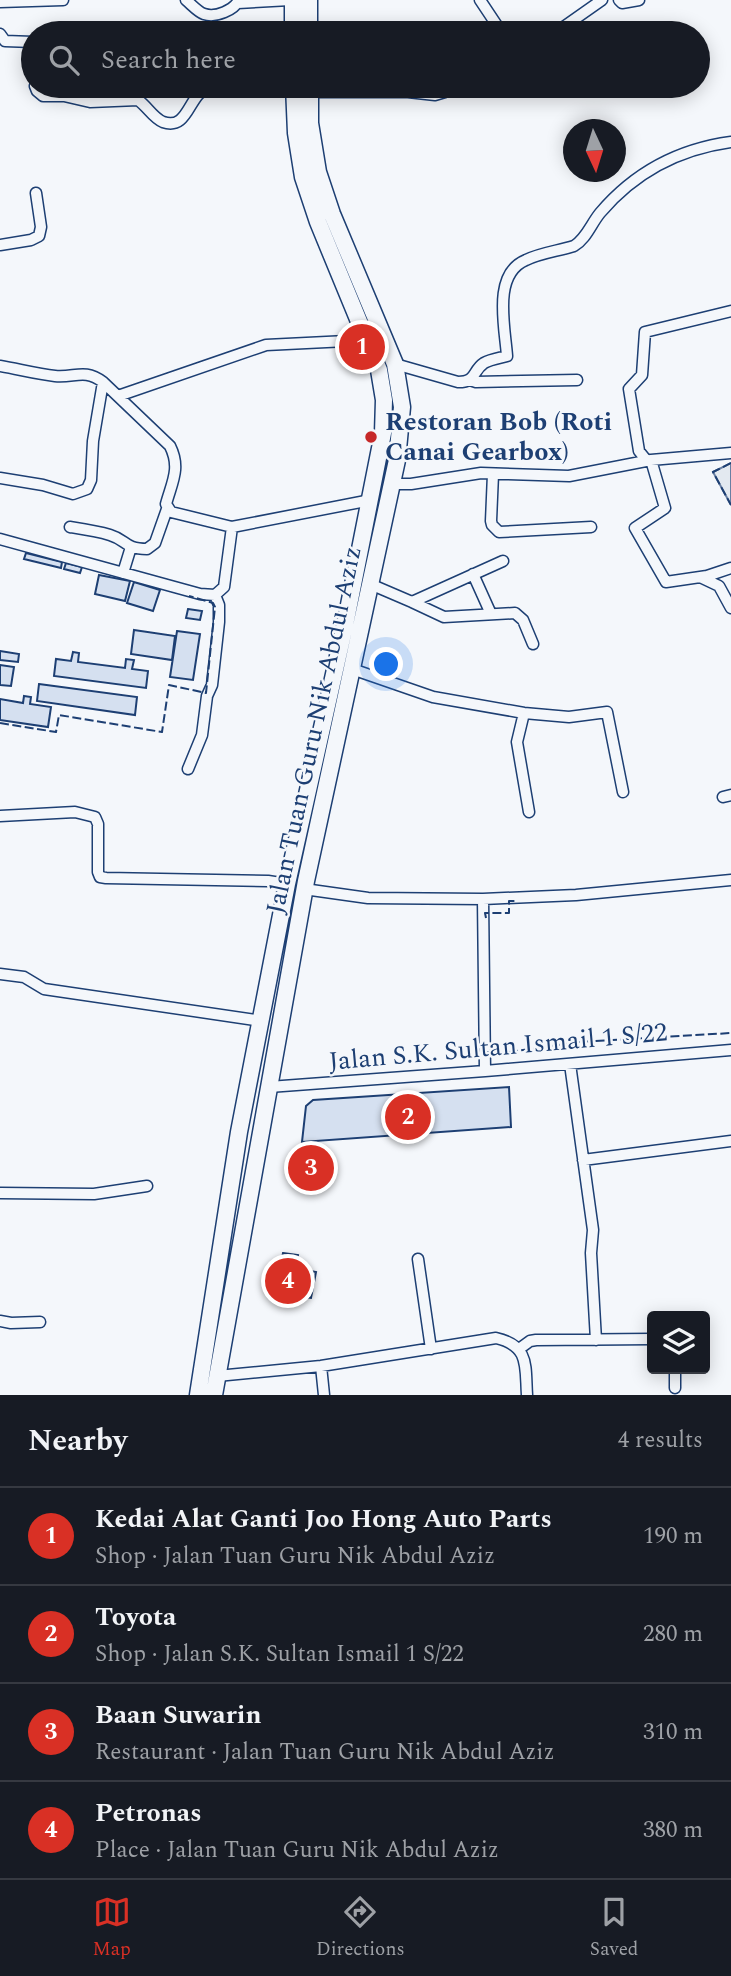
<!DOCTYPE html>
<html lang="en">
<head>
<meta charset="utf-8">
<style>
  :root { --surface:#171b24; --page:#242831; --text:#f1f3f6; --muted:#9ea1a6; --line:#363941; --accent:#d93025 }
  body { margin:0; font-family:Spectral,serif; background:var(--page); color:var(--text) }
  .controls { position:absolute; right:21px; bottom:21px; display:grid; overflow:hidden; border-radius:7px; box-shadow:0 4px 18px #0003 }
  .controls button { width:63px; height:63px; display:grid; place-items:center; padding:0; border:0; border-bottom:2px solid var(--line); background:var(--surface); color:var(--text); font:35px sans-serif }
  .compass { position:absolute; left:563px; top:119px; width:63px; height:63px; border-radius:50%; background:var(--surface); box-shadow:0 4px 18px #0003; rotate:176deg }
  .you { position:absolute; left:387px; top:665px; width:24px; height:24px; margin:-18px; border:5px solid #fff; border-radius:50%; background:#1a73e8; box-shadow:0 0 0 10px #1a73e833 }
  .badge { display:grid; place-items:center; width:46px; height:46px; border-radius:50%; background:var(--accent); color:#fff; font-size:23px; font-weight:700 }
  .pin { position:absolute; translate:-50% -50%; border:4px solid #fff; box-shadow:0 2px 7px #0006 }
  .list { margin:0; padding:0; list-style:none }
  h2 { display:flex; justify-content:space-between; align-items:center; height:91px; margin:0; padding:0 28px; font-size:30px }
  h2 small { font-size:23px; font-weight:400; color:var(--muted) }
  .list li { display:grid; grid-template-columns:46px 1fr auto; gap:21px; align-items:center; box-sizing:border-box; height:98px; padding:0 28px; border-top:2px solid var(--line) }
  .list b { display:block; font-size:26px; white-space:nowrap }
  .list p { margin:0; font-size:23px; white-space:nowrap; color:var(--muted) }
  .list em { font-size:23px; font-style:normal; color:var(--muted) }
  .icon { flex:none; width:38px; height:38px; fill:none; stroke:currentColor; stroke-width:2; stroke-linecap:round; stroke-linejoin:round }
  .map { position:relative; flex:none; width:731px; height:1395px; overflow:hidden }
  .search { position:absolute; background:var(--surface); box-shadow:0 4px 18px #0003; left:21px; right:21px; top:21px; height:77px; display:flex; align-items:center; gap:18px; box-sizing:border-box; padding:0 24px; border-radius:38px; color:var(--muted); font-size:26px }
  .sheet { height:483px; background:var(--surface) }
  nav { display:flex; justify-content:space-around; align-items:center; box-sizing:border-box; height:98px; border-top:2px solid var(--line); background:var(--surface); font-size:19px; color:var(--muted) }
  nav a { display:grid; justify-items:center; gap:4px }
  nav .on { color:var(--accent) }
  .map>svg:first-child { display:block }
  .green { fill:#e3e9f0; stroke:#687fa3; stroke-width:2 }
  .building { fill:#d5e0f0; stroke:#1d3f73; stroke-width:2 }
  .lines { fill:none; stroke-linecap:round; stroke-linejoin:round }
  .street-casing { stroke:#1d3f73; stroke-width:13 }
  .primary-casing { stroke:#1d3f73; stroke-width:19 }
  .street { stroke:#f4f7fb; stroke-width:10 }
  .primary { stroke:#f4f7fb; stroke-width:16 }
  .fence { stroke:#1d3f73; stroke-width:2; stroke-dasharray:9 3.5; stroke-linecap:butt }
  .poi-dot { fill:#c62828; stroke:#f4f7fb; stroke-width:2.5 }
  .labels { text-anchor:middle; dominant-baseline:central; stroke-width:5; stroke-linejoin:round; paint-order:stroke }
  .poi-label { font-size:26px; font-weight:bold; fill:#1d3f73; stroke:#f4f7fb; text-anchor:start }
  .street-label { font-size:26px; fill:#1d3f73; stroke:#f4f7fb }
</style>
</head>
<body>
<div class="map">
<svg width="731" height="1395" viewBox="0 0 731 1395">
  <rect width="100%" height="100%" fill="#f4f7fb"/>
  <path class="green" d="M731 463V505L713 472Z"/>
  <path class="building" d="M26 553 62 562 61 568 24 559Z
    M66 563 82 567 80 573 64 569Z
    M99 575 130 581 125 601 95 594Z
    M134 582 160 590 153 611 127 603Z
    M188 609 202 611 200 620 186 618Z
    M134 630 175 636 172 660 131 654Z
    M177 631 200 634 193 680 170 677Z
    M0 651 19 654 18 662 0 660Z
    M73 652 79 653 78 662 125 668 126 659 134 660 132 669 148 671 146 688 54 676 56 659 71 661Z
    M0 665 14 667 11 686 0 685Z
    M39 684 137 697 135 715 37 701Z
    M24 696 31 697 30 704 51 707 48 727 0 720V699L23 703Z
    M509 1087 511 1127 302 1142 306 1106 313 1100Z
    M283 1253 298 1255 296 1268 300 1269 295 1296 276 1292Z
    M300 1269 316 1272 311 1298 295 1296Z"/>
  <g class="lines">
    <defs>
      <path id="street" d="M186 0C192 5 198 12 204 14 216 18 234 10 239 0
        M480 0 502 33
        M619 0 622 3 639 0
        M0 2 63 0
        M238 3 290 0
        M555 33 602 0
        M0 34 5 41 33 42
        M35 86 37 91 43 96H64L90 102 138 100C147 106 153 118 163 122 189 131 188 94 208 88 221 84 238 86 252 86
        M310 92H408L435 95 445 92 451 86
        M0 245 31 240 39 236 41 227 36 193
        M395 364 458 382C477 382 472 371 484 363 491 359 500 358 507 356 505 327 492 274 526 260 540 253 558 251 574 246 586 239 591 224 600 213 634 173 679 149 731 142
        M0 366C18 369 37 374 55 376 75 378 84 368 103 382L170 446C181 468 172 482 166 504L171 512 232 527 371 500
        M470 380 476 382 577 380
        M118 396 266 345 367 340
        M651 460 665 508 635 528 666 582 707 576 731 568
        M647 461 639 451 629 389 642 375 645 332 731 311
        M493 474 491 521 492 525 499 532 591 527
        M0 478 43 485 73 494 87 489 91 480 93 441 103 382
        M392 484H411L481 473 569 476 651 460 731 453
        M70 527C83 529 97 531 110 535 127 540 124 549 147 549L155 543 167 509
        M0 539 200 594 215 595 224 587 232 527
        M123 573 131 547
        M473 574 491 614
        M700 577 719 586 731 608
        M370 584 412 602 503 561
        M412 602 444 617 515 613 523 620 533 644
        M352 669 433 697 524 713 569 717 607 712 623 792
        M524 713 517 742 529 812
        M188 769 202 735 207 696 212 685 219 622V605L215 595
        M723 797 731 795
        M0 816 75 812 95 817 98 824V872L100 877 106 878 268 881 287 884
        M304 889 368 898 483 899 576 895 731 880
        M483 899 485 1071
        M0 974 24 977 44 989 262 1021
        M570 1064 593 1230 591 1253 596 1340
        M269 1087 485 1071 731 1050
        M583 1160 731 1141
        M0 1193 94 1194 147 1186
        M418 1259 431 1349
        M0 1321 11 1323 40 1322
        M519 1349 530 1341 536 1340 652 1339
        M321 1366 324 1395
        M675 1369V1388
        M217 1376 321 1366 496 1338C530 1346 525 1366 527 1395"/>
      <path id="primary" d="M293 0V33
        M309 33V0
        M198 1395 239 1132 287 884 345 625 383 433 384 400 379 370 318 222 303 177 296 133 294 86
        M214 1395 306 881 397 460 402 407 395 364 332 214 318 172 310 123V86"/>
    </defs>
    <use href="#street" class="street-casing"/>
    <use href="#primary" class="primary-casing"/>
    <use href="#street" class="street"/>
    <use href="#primary" class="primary"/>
    <path class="fence" d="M731 463 713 472 731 505
      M0 723 56 732 59 715 162 732 169 685 206 693 215 607 213 603 189 596
      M486 918 485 913H509V901H515
      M488 1051V1055L579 1042 731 1033"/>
  </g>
  <circle class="poi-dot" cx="371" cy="437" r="7"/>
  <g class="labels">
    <g class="poi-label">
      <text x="385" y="422">Restoran Bob (Roti<tspan x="385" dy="30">Canai Gearbox)</tspan></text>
    </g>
    <g class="street-label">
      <text transform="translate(314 730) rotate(-78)">Jalan Tuan Guru Nik Abdul Aziz</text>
      <text transform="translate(498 1047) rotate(-5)">Jalan S.K. Sultan Ismail 1 S/22</text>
    </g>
  </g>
</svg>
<div class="controls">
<button><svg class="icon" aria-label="layers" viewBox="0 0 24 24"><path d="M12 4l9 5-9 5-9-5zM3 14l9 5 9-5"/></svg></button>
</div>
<svg class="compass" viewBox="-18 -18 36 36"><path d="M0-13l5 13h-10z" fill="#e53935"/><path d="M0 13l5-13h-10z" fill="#9ea1a6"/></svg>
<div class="you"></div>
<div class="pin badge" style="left:362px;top:347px">1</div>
<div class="pin badge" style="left:408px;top:1117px">2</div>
<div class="pin badge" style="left:311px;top:1168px">3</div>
<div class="pin badge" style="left:288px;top:1281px">4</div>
<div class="search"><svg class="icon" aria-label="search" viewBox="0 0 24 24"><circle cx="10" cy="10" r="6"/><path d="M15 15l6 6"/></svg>Search here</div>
</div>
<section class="sheet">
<h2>Nearby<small>4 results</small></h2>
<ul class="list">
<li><span class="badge">1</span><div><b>Kedai Alat Ganti Joo Hong Auto Parts</b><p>Shop · Jalan Tuan Guru Nik Abdul Aziz</p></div><em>190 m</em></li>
<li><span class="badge">2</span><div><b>Toyota</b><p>Shop · Jalan S.K. Sultan Ismail 1 S/22</p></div><em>280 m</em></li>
<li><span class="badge">3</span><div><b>Baan Suwarin</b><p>Restaurant · Jalan Tuan Guru Nik Abdul Aziz</p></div><em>310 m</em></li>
<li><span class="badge">4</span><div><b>Petronas</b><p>Place · Jalan Tuan Guru Nik Abdul Aziz</p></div><em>380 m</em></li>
</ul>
</section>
<nav>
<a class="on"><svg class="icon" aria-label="map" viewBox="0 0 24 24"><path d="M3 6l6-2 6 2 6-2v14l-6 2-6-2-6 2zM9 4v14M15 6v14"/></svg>Map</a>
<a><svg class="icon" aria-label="directions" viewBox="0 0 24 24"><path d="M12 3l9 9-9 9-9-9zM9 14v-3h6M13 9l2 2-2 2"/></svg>Directions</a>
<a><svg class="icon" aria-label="saved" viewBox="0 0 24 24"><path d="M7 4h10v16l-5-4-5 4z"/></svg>Saved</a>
</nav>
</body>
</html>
